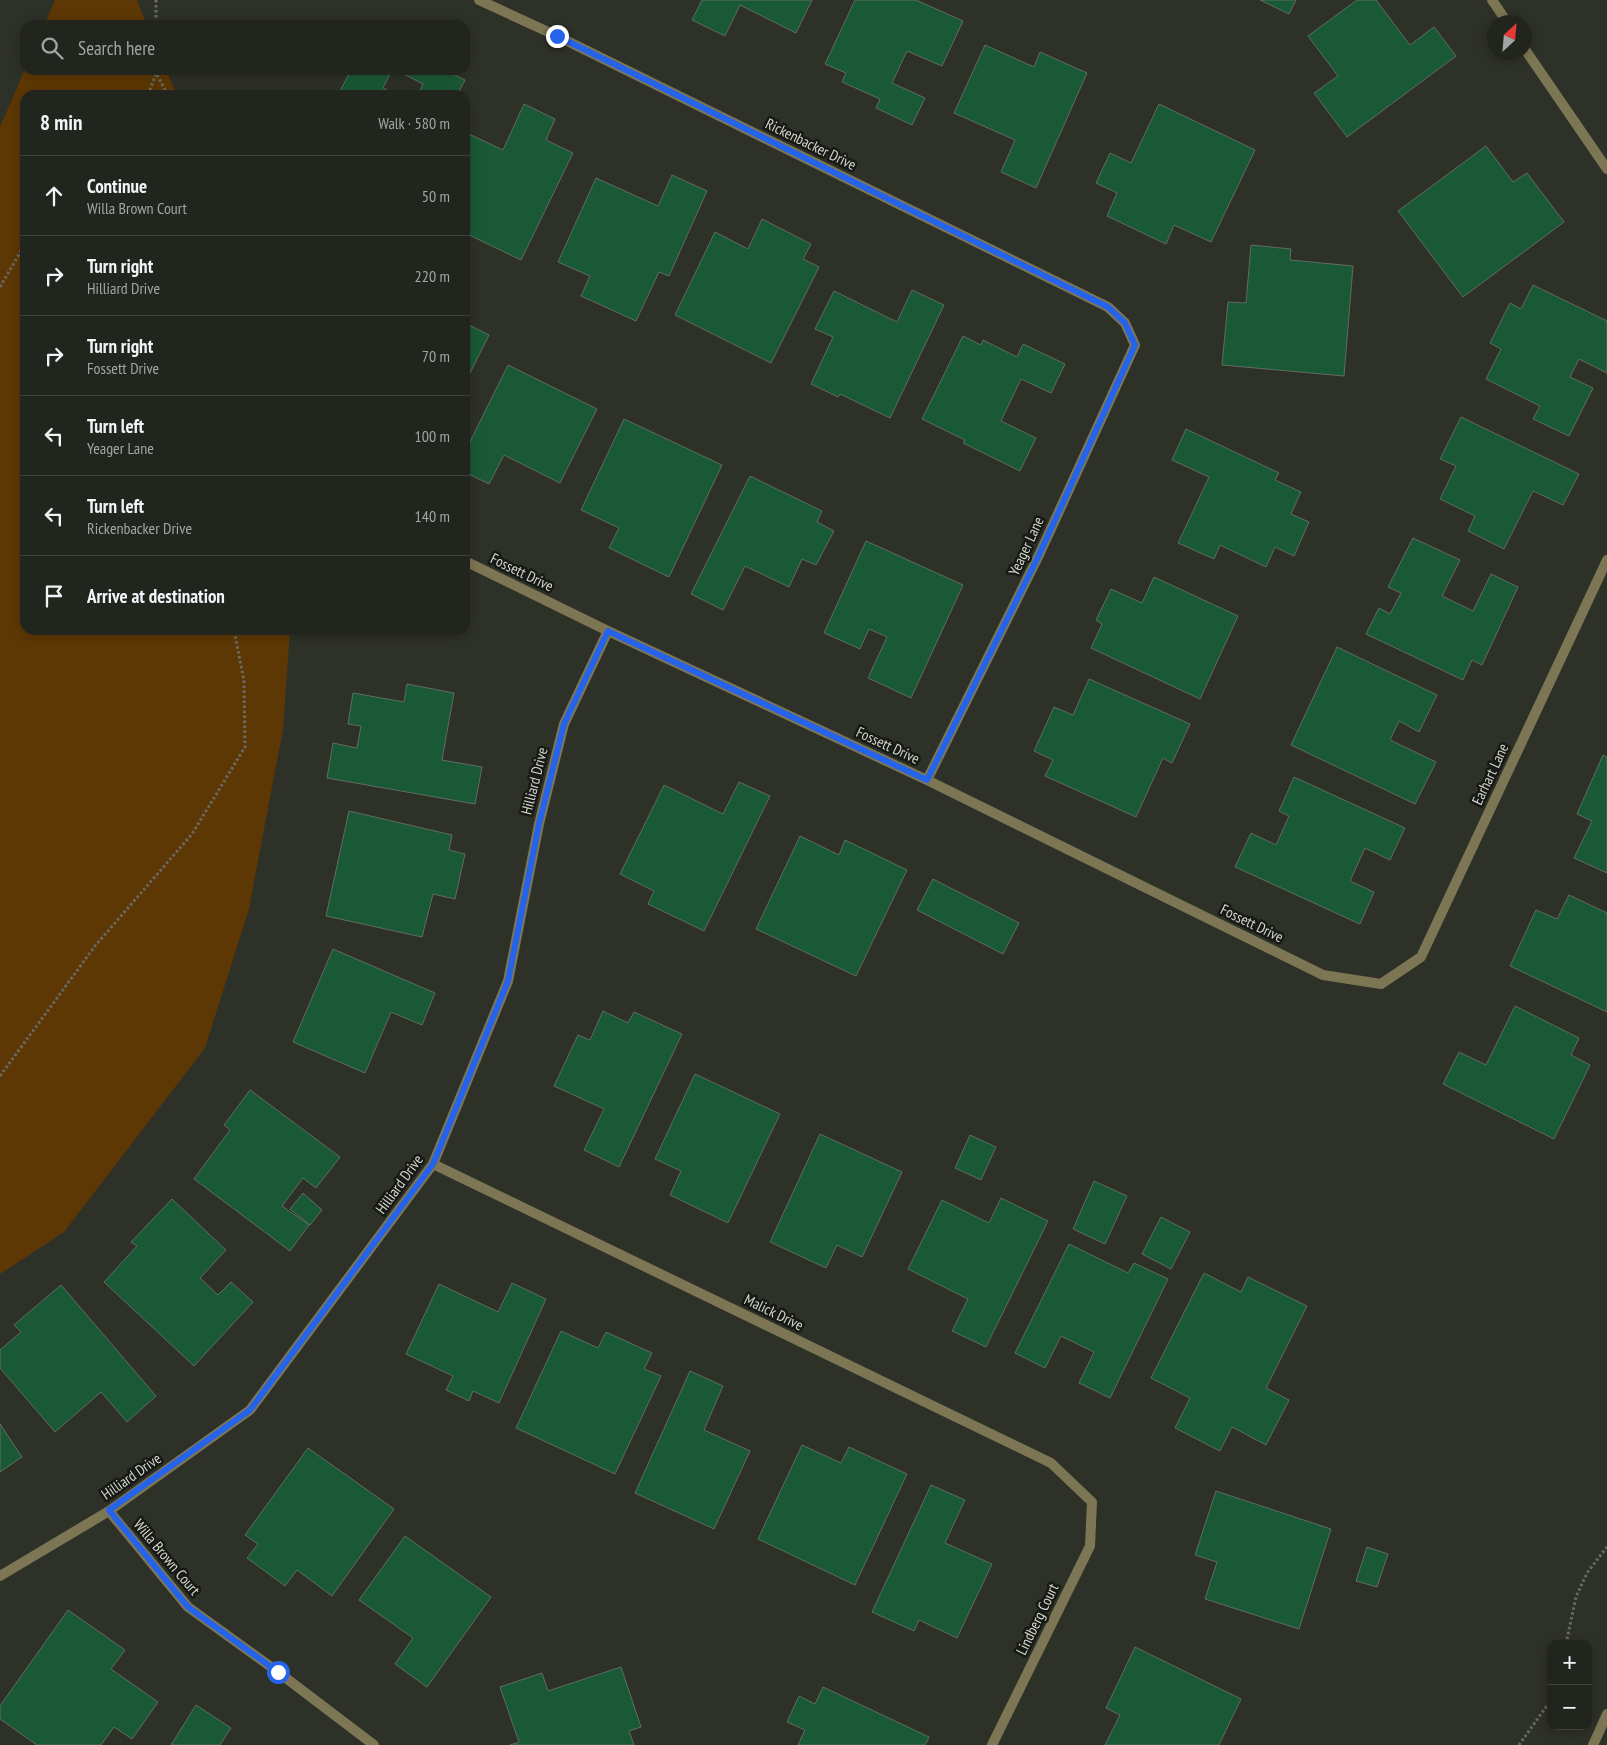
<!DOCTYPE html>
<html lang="en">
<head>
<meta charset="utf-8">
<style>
  :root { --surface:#22251e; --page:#2a2d27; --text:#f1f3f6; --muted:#a2a5a4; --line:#3f423c }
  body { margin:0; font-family:"PT Sans Narrow",sans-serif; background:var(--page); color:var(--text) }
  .controls { position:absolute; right:15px; bottom:15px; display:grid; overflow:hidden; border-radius:10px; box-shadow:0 2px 12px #0003 }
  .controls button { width:45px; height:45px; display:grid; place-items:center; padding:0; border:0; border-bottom:1px solid var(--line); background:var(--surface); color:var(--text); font:25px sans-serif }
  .compass { position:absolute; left:1487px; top:15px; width:45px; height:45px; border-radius:50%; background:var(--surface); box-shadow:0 2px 12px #0003; rotate:26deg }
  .stop { position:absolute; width:15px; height:15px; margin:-11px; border:4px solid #2563eb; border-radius:50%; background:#fff }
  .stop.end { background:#2563eb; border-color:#fff; box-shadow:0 1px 5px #0008 }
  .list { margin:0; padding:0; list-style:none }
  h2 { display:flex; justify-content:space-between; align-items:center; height:65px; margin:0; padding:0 20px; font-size:21px }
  h2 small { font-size:16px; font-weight:400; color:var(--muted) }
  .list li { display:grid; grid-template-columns:32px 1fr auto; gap:15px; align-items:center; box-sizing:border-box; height:80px; padding:0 20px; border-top:1px solid var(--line) }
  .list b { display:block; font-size:19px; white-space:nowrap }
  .list p { margin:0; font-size:16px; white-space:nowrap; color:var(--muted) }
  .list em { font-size:16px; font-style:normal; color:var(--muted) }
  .icon { flex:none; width:28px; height:28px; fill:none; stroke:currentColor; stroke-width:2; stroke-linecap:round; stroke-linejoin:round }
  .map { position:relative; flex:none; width:1607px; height:1745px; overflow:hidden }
  .search { position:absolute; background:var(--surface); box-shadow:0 2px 12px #0003; left:20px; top:20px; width:450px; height:55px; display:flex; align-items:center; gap:12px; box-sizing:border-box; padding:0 18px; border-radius:15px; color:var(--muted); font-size:19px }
  .panel { position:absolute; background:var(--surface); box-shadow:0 2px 12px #0003; left:20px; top:90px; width:450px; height:545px; border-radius:15px }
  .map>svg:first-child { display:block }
  .green { fill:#5d3804 }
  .building { fill:#1a5935; stroke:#616c64 }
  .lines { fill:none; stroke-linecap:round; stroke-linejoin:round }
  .path { stroke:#686b63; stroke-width:3; stroke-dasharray:2.5 2.5; stroke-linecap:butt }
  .street { stroke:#7d7654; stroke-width:10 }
  .route { stroke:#2563eb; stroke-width:6 }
  .labels { text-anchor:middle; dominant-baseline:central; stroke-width:5; stroke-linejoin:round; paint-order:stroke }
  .street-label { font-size:15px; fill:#d4d6d0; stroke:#171914 }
</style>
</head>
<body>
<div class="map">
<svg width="1607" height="1745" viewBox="0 0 1607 1745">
  <rect width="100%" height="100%" fill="#2e3128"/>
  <path class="green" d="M55 0H137L147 25H44Z
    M25 69 166 70 177 95H25V630H290L283 729 249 909 205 1048 64 1232 0 1274V127Z"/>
  <path class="building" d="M702 0H812L796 33 740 5 725 36 692 20Z
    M855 0H916L963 21 942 66 907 51 892 83 925 98 912 125 876 108 880 99 842 82 846 73 825 64Z
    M1260 0H1296L1289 14Z
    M1357 0H1376L1410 45 1434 27 1456 56 1347 137 1314 93 1338 76 1308 36Z
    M985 45 1034 67 1040 52 1087 73 1036 188 1001 172 1015 140 954 113Z
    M351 70H392L383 88 397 95H338Z
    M396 70H445L465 80 457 95H418L423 84Z
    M524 104 555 119 546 140 573 153 521 260 465 233V142L469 134 503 150Z
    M1159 104 1255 150 1211 242 1174 225 1166 244 1107 216 1117 193 1096 183 1110 153 1131 163Z
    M1486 146 1513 182 1527 173 1564 222 1463 297 1398 211Z
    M672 175 707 191 669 276 659 272 636 321 581 296 590 276 558 262 596 178 658 206Z
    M762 219 811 244 803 259 819 267 771 363 675 315 715 232 748 249Z
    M1251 245 1291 249 1290 260 1353 266 1344 376 1222 365 1228 302 1246 303Z
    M1533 285 1607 321V373L1579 359 1570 377 1593 388 1569 436 1533 419 1540 406 1486 379 1501 349 1490 343 1510 303 1521 309Z
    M912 290 944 305 890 418 840 394 838 397 811 384 833 337 815 329 834 291 897 322Z
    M465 323 489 335 465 383Z
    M963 336 981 345 983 340 1017 357 1023 344 1065 364 1051 393 1021 379 1001 421 1036 438 1020 471 963 443 965 440 922 419Z
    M508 365 597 409 560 483 504 455 489 484 465 472V452Z
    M1461 417 1579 474 1563 505 1533 491 1504 549 1468 531 1475 516 1440 499 1456 466 1440 459Z
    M624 419 722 465 669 577 609 548 619 528 581 510Z
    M1186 429 1279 473 1275 480 1301 492 1291 514 1309 522 1294 556 1275 547 1266 567 1220 545 1214 559 1178 543 1209 477 1172 460Z
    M750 476 822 511 817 522 834 531 816 565 802 559 789 587 745 566 723 610 691 594Z
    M1413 538 1460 560 1442 596 1473 611 1491 574 1518 587 1482 665 1472 660 1463 680 1366 634 1379 608 1390 614 1401 593 1388 587Z
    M866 541 963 585 911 698 868 678 887 637 869 629 860 649 824 633Z
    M1154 577 1238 616 1200 699 1091 648 1102 624 1096 620 1111 589 1142 603Z
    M1337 647 1437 695 1419 732 1399 721 1390 740 1436 762 1415 804 1291 745Z
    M1089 679 1190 724 1172 763 1163 758 1136 817 1045 776 1053 760 1034 751 1054 707 1073 715Z
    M407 684 454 693 442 760 482 767 475 804 327 778 333 743 357 748 361 726 348 724 353 693 404 702Z
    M1603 755 1607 757V873L1574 858 1592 821 1577 814Z
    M1294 777 1405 828 1390 860 1365 848 1350 881 1374 892 1360 924 1235 867 1251 833 1276 845 1289 816 1279 811Z
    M739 782 770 796 704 931 648 904 654 891 620 874 664 785 723 814Z
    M349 811 452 835 449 850 465 854 455 899 433 894 422 937 326 916Z
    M800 836 839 855 845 840 907 870 856 976 756 929Z
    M933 879 1019 923 1003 954 917 910Z
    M1569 895 1607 913V1012L1510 966 1536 910 1557 919Z
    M333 949 435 993 422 1025 391 1012 365 1073 293 1042Z
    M1515 1006 1579 1038 1571 1055 1590 1065 1554 1139 1443 1084 1459 1052 1486 1065Z
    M603 1011 628 1023 634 1012 682 1034 619 1167 584 1150 604 1109 554 1086 578 1035 590 1040Z
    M695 1074 780 1114 728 1223 670 1195 681 1171 655 1159Z
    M250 1090 340 1157 316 1188 303 1178 282 1206 309 1225 290 1251 194 1179 230 1130 224 1125Z
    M820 1134 902 1172 862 1257 837 1245 826 1268 770 1242Z
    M970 1135 996 1147 981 1180 955 1168Z
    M1094 1181 1127 1196 1105 1244 1073 1229Z
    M303 1193 322 1210 310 1225 290 1209Z
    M1001 1198 1048 1221 986 1347 952 1331 968 1299 908 1269 942 1200 989 1223Z
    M172 1199 226 1250 200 1278 218 1295 231 1282 253 1302 194 1366 104 1282 137 1246 131 1242Z
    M1161 1217 1190 1232 1171 1269 1142 1254Z
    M1069 1244 1128 1273 1134 1263 1168 1279 1110 1398 1079 1383 1094 1352 1061 1336 1045 1368 1015 1353Z
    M1204 1273 1241 1292 1248 1277 1307 1306 1266 1388 1289 1400 1266 1445 1232 1427 1220 1451 1175 1428 1190 1398 1151 1378Z
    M512 1283 546 1299 499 1403 473 1391 469 1401 446 1390 453 1376 406 1354 439 1284 498 1312Z
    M61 1285 156 1396 127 1422 101 1392 55 1432 0 1368V1350L21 1332 14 1325Z
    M561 1331 598 1348 606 1332 652 1353 644 1369 661 1376 615 1474 516 1428Z
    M690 1371 723 1386 704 1430 750 1451 714 1529 635 1493Z
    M0 1424 22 1457 0 1472Z
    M802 1445 841 1463 849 1447 907 1474 855 1585 758 1539Z
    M308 1448 394 1509 332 1596 297 1570 285 1586 247 1558 258 1544 245 1535Z
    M931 1485 965 1500 945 1543 992 1564 957 1638 919 1620 914 1631 872 1612Z
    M1216 1491 1331 1529 1299 1629 1205 1599 1217 1562 1195 1555Z
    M405 1536 491 1597 427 1687 395 1664 413 1638 359 1600Z
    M1367 1547 1388 1554 1377 1587 1356 1581Z
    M68 1610 125 1650 111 1669 158 1702 132 1739 114 1727 101 1745H37L0 1719V1706Z
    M1135 1647 1241 1699 1219 1745H1105L1120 1715 1106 1708Z
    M621 1667 641 1727 629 1731 634 1745H510L519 1742 500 1687 542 1673 548 1691Z
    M823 1687 929 1737 925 1745H798L805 1730 787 1722 799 1696 815 1704Z
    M196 1705 231 1728 220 1745H171Z"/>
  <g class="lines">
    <path class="path" d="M156 0V25
      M157 75 168 95
      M148 95 156 74V70
      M0 287 25 244
      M0 1076 95 946 192 834 245 747 244 681 234 630
      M1566 1644 1576 1597 1587 1573 1607 1547
      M1519 1745 1551 1700"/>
    <path class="street" d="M479 0 557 36 1108 307 1125 323 1135 345 1039 555 927 780
      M1492 0 1507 22
      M1524 48 1607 169
      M465 561 608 631 927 780 1323 975 1381 984 1421 957 1607 560
      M433 1164 1051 1463 1092 1502 1090 1546 992 1745
      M109 1511 188 1607 278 1672 374 1745
      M0 1576 109 1511 250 1410 433 1164 508 981 539 824 564 724 608 631
      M1593 1745 1607 1714"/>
  </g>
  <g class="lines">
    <path class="route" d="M278 1672 188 1607 109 1510 250 1410 433 1164 508 981 539 824 564 724 608 631 927 780 1039 555 1135 345 1125 323 1108 307 557 36"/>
  </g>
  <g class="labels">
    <g class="street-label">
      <text transform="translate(811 144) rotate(26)">Rickenbacker Drive</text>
      <text transform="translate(1026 546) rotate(-65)">Yeager Lane</text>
      <text transform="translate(522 572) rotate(26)">Fossett Drive</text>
      <text transform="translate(888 745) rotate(25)">Fossett Drive</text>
      <text transform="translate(1490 774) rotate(-65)">Earhart Lane</text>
      <text transform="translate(534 781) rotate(-76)">Hilliard Drive</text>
      <text transform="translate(1252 923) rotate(26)">Fossett Drive</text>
      <text transform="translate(399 1184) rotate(-54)">Hilliard Drive</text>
      <text transform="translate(774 1312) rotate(26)">Malick Drive</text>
      <text transform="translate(131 1476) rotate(-35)">Hilliard Drive</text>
      <text transform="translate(167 1557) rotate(50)">Willa Brown Court</text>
      <text transform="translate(1037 1619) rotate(-64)">Lindberg Court</text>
    </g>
  </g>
</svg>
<div class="controls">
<button>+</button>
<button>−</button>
</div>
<svg class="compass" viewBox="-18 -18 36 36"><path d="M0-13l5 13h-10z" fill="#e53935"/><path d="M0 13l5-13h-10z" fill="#a2a5a4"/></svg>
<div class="stop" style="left:278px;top:1672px"></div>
<div class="stop end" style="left:557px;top:36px"></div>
<div class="search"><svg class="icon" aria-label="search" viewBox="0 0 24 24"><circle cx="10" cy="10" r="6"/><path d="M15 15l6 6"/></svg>Search here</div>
<section class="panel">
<h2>8 min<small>Walk · 580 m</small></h2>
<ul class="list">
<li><svg class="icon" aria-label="ahead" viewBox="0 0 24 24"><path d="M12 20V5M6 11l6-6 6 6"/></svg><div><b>Continue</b><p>Willa Brown Court</p></div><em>50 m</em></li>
<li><svg class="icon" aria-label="right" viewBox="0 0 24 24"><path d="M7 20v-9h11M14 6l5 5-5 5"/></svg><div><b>Turn right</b><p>Hilliard Drive</p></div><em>220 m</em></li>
<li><svg class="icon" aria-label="right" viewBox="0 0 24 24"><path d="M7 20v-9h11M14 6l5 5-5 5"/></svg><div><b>Turn right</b><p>Fossett Drive</p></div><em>70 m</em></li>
<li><svg class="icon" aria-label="left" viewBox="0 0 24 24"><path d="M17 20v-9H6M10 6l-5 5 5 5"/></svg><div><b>Turn left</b><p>Yeager Lane</p></div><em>100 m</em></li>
<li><svg class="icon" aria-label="left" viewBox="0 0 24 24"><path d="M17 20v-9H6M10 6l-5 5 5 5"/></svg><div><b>Turn left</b><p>Rickenbacker Drive</p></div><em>140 m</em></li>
<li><svg class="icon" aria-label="arrive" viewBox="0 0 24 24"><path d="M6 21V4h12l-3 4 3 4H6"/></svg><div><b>Arrive at destination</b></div></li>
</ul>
</section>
</div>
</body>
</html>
